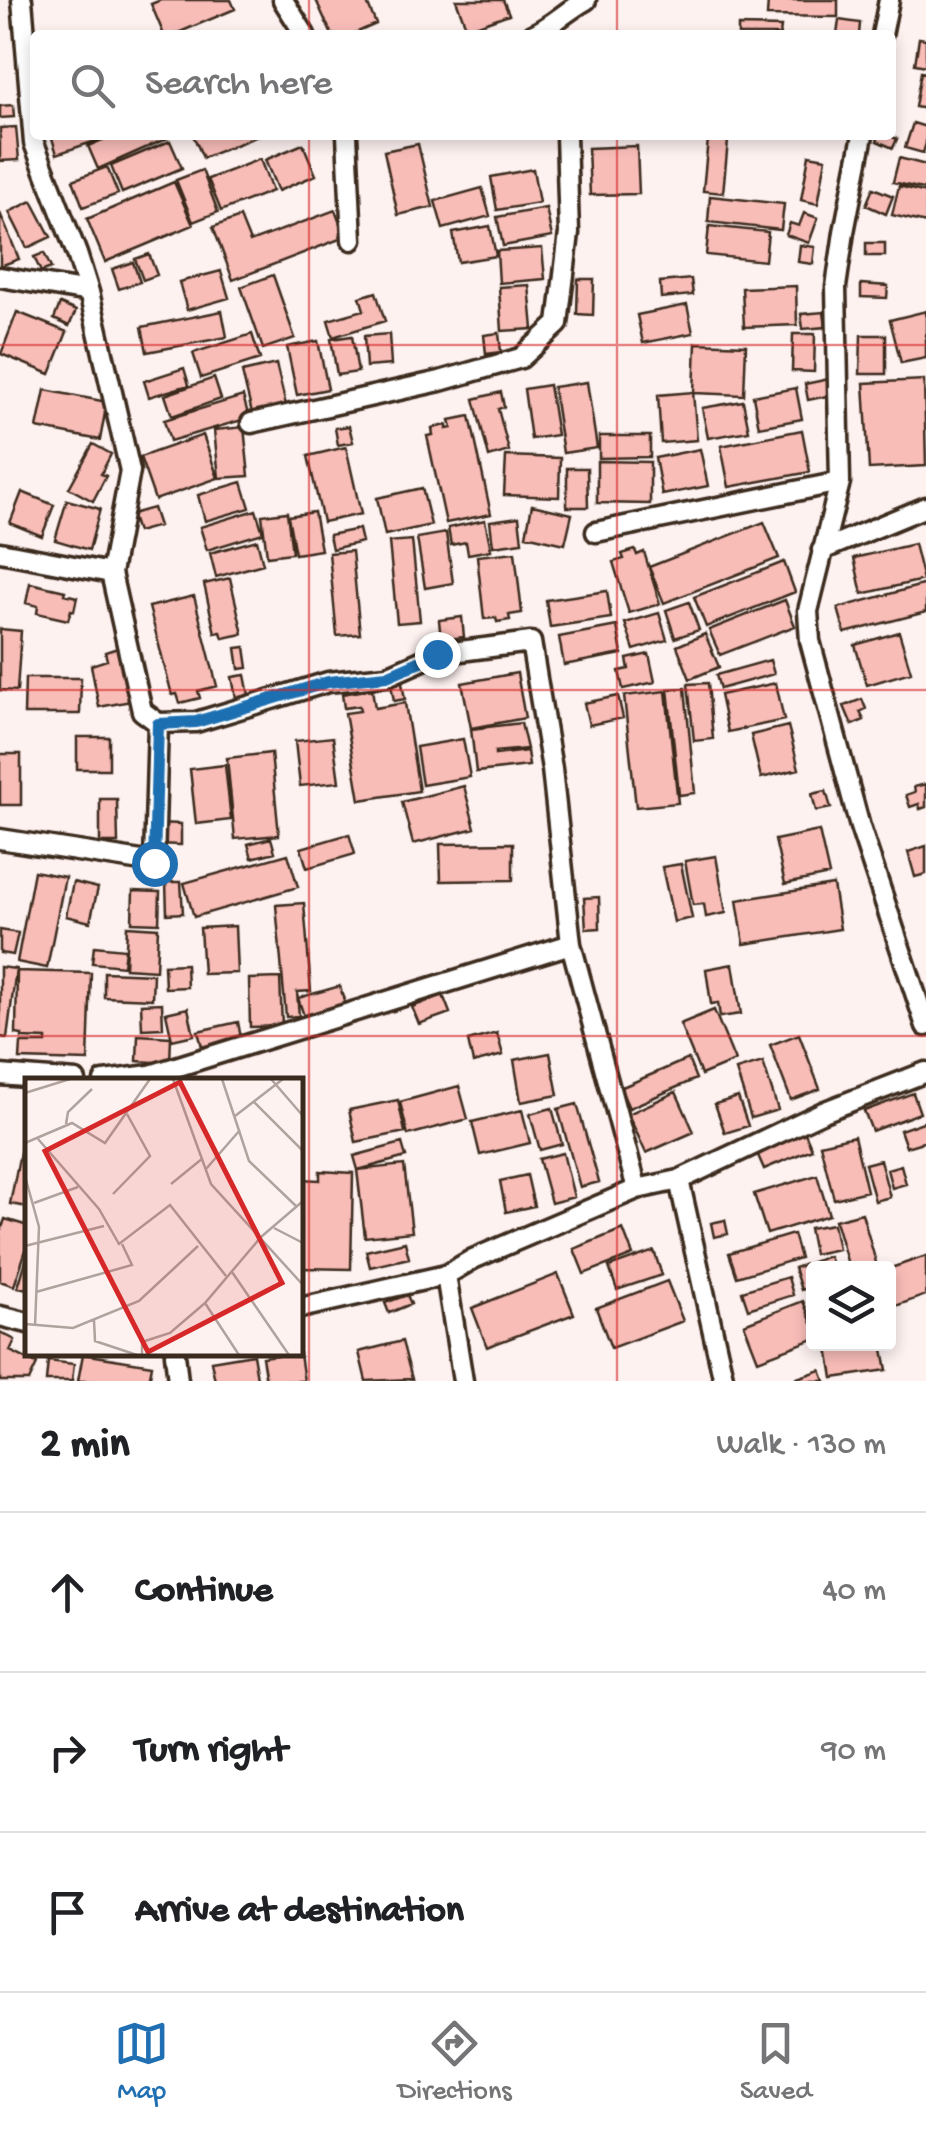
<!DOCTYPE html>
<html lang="en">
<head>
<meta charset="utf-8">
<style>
  :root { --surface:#fff; --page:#f2f2f2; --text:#202124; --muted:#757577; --line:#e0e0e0; --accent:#1f6fb2 }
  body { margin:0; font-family:"Gochi Hand",sans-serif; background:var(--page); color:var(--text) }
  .controls { position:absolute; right:30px; bottom:30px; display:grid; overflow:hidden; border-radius:10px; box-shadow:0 5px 15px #0003 }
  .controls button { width:90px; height:90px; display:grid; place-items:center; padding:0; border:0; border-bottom:2px solid var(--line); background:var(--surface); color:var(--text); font:50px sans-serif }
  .stop { position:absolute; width:30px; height:30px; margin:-22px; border:8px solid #1f6fb2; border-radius:50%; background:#fff }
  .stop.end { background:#1f6fb2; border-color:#fff; box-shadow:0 2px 10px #0008 }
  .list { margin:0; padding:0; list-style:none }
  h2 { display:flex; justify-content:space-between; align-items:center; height:130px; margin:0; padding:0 40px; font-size:42px }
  h2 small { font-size:32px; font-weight:400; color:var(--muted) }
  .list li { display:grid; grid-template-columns:65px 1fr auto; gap:30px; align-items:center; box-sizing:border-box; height:160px; padding:0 40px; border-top:2px solid var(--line) }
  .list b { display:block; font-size:38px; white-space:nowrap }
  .list em { font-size:32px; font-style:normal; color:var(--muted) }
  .icon { flex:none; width:55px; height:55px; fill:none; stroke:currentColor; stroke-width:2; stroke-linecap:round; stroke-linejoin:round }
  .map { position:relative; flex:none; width:926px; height:1381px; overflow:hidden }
  .search { position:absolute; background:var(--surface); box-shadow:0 5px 15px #0003; left:30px; right:30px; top:30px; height:110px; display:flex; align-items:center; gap:25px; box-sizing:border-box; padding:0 35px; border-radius:10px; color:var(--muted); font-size:38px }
  .sheet { height:610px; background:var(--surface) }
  nav { display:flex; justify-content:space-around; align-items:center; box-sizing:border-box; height:140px; border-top:2px solid var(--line); background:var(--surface); font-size:28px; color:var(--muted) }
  nav a { display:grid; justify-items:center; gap:5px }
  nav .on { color:var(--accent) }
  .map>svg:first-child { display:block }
  .building { fill:#f9bdb8; stroke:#3b2a1e; stroke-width:2.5 }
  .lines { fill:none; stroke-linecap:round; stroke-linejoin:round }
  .minor-casing { stroke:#3b2a1e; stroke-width:25 }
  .minor { stroke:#fff; stroke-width:18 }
  .route { stroke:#1f6fb2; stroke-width:12 }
  .grid { fill:none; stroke:#d62828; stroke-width:2.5; stroke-opacity:0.55 }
  .inset-road { fill:none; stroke:#b0a29d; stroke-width:2.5 }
  .view { fill:#d62828; fill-opacity:0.15; stroke:#d62828; stroke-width:5 }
  .inset-edge { fill:none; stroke:#3b2a1e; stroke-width:5 }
</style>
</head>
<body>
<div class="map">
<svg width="926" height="1381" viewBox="0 0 926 1381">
  <rect width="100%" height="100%" fill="#fef2f1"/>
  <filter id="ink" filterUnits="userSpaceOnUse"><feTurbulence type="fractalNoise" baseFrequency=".01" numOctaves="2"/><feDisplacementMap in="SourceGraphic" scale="20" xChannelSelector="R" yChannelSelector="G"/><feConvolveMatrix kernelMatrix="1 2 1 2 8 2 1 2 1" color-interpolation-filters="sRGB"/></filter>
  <g filter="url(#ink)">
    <path class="building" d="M161 0H231L235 9 173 35H164L151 4Z
      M316 0H366L376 24 351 35H332Z
      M456 0H503L509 14 467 29Z
      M768 0H838V17L767 16Z
      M839 20 860 23 859 35H837Z
      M738 26 781 27 780 35H738Z
      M919 38 926 39V66L915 64Z
      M921 72 926 73V109L915 107Z
      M13 105 14 117 0 118V106Z
      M913 123 926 127V143L923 153 905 148Z
      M16 127 19 160 0 161V128Z
      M51 135H109L110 136 57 154Z
      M114 135H166L168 138 98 169 88 146Z
      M193 135H260L203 158Z
      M879 135H888L897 139 893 148 877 141Z
      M708 139 728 141 723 193 703 191Z
      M170 141 182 168 122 193 111 166Z
      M303 144 316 175 278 191 265 160Z
      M418 144 433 207 398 215 384 151Z
      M637 146 639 194 590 195 588 148Z
      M809 155 826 158 818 204 801 200Z
      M899 158 926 165V190L893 182Z
      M260 159 272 191 221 211 208 179Z
      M107 167 118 194 83 207 73 180Z
      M533 169 539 203 497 210 491 177Z
      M202 170 218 212 193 222 176 180Z
      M174 182 193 225 105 262 87 219Z
      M899 186 926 193V223L892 215Z
      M482 188 490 216 443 229 435 201Z
      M873 188 893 196 886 214 866 205Z
      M710 196 784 204 781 230 708 222Z
      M32 201 51 237 27 248 9 212Z
      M546 208 552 237 503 246 497 217Z
      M335 210 345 237 233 280 213 227 240 217 250 242Z
      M0 213 19 259 0 266Z
      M804 213 818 218 809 243 786 235 790 223 799 226Z
      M490 226 496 256 458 262 453 233Z
      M709 226 768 232 765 261 706 255Z
      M866 243H885V256H866Z
      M800 245 815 247 813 264 798 262Z
      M542 248 545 279 499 283 497 251Z
      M44 253 51 268 41 272 34 257Z
      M149 254 157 275 143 280 135 259Z
      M133 262 140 282 119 289 112 269Z
      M221 271 229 298 187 310 179 282Z
      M273 275 295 338 263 349 241 287Z
      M578 279H594L593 315 577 314Z
      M691 279 693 295 661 298 660 282Z
      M861 284 888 286 887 298 861 297Z
      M529 285 533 329 502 331 499 287Z
      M796 286 797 325 744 327 742 288Z
      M376 292 385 321 333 337 328 320 364 310 360 297Z
      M60 304 76 311 69 326 54 319Z
      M687 305 693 333 643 343 637 315Z
      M222 311 227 337 147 352 142 327Z
      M926 311V358L901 363 890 320Z
      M17 312 67 332 50 374 1 354Z
      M824 312 826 327 803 329 801 314Z
      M499 333 501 352 486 354 484 335Z
      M252 334 260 359 201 378 193 353Z
      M389 334 391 365 366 367 364 336Z
      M793 334H815L814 372 792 371Z
      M861 335H886V374H860Z
      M352 336 358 372 337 375 331 339Z
      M318 341 328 389 297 395 287 347Z
      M696 343 746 345 744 395 694 393Z
      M276 364 287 409 253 417 242 372Z
      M184 368 189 385 149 397 144 381Z
      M214 378 221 399 172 416 165 395Z
      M829 379 832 395 808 400 805 384Z
      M924 380 926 466 869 469 864 383Z
      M587 382 597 448 563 453 553 387Z
      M549 385 557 435 531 439 524 389Z
      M796 388 802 419 759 427 753 396Z
      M45 390 107 402 100 440 37 428Z
      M501 392 504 407 498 409 509 451 489 457 474 399Z
      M693 392 697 440 661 443 658 395Z
      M243 396 249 418 170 441 164 420Z
      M743 401 749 431 708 438 702 408Z
      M470 416 491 514 446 523 427 436 433 435 432 428 447 425V429L452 428 450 420Z
      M349 426 353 442 338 445 335 428Z
      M244 427 249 476 219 478 214 430Z
      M802 430 810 472 729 487 721 446Z
      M203 435 218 478 155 500 140 457Z
      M599 436H650V457L599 458Z
      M93 444 111 454 101 474 106 476 93 501 69 488Z
      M346 447 361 514 323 522 308 456Z
      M700 449 708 486 662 495 655 458Z
      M506 456 560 458 559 497 504 495Z
      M597 461 650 462V504L597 503Z
      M567 468H587L588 507H567Z
      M242 482 250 508 205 521 198 495Z
      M422 488 431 525 385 535 377 498Z
      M22 492 54 505 42 536 10 523Z
      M67 500 100 509 89 550 55 540Z
      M532 505 572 514 565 544 526 535Z
      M153 508 159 526 137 532 131 514Z
      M256 510 263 533 207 550 200 527Z
      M287 512 292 553 267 556 262 515Z
      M314 512 321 550 295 554 288 516Z
      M519 517 522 542 493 546 490 521Z
      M485 520 491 550 468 554 466 542 451 545 448 528Z
      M764 522 779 558 664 603 649 567Z
      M359 529 362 542 332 549 329 535Z
      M446 533 453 583 425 588 417 538Z
      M257 540 263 564 216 577 210 553Z
      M412 540 420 621 397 623 389 542Z
      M914 544 923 580 862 594 854 558Z
      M635 550 637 555 644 552 660 604 629 613 613 562 624 559 622 554Z
      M352 551 360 634 337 636 329 553Z
      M515 552 522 613 509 615 510 620 497 622 496 618 484 619 477 556Z
      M784 562 795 592 706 627 694 597Z
      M230 578 243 634 223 638 221 632 215 633 204 584Z
      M30 583 65 591 64 594 77 597 74 611 71 610 68 620 37 613 38 606 26 603Z
      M926 584V612L845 633 838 608Z
      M607 591 611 618 550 627 546 600Z
      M194 596 217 686 198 691 200 698 180 703 177 694 172 695 149 607Z
      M785 600 795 626 720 655 709 630Z
      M689 602 699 630 675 638 666 610Z
      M659 613 667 640 634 650 625 623Z
      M462 617 464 637 441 640 439 620Z
      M617 626 622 654 564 665 559 637Z
      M0 629 21 631 17 691 0 690Z
      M899 632 911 672 867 685 855 645Z
      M705 634 719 667 690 679 677 646Z
      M124 646 131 701 99 707 91 665 107 660 105 652Z
      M245 647 248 668 239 669 236 648Z
      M649 654 655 682 623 689 619 671 629 669 627 659Z
      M770 660 774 674 720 689 716 675Z
      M517 673 525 718 471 728 462 683Z
      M245 675 249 695 236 698 232 677Z
      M25 678H81L80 714H24Z
      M402 683 405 699 394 701 391 684Z
      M708 683 713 739 694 741 688 684Z
      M776 683 784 720 728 732 720 695Z
      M685 688 695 793 679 795 668 689Z
      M372 689 375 708 405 703 419 791 360 800 345 713 360 711 359 706 344 708 342 694Z
      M666 691 678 803 636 807 624 696Z
      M618 696 623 718 589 725 584 703Z
      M862 699 866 709 860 712 864 720 852 725 844 706Z
      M521 723 527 749 495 752V755L527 751 529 766 476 772 471 729Z
      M788 726 799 769 761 778 751 735Z
      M77 737H109V769H77Z
      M333 737 339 782 300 786 295 741Z
      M463 739 470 777 422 785 416 747Z
      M271 753 279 835 235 839 227 758Z
      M0 754H21V805H0Z
      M225 765 231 820 196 824 190 769Z
      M926 784V807L920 809 919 804 910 807 906 795 915 792 914 787Z
      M464 786 475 828 413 844 402 802Z
      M826 791 831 808 816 811 812 794Z
      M100 799H117L118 843H100Z
      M155 823 181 824V845L154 844Z
      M819 831 829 875 785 884 775 840Z
      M349 834 355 854 307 868 301 848Z
      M271 838 275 852 252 858 248 844Z
      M513 843V880L441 881 440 844Z
      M926 846V874L915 877 908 852Z
      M288 854 298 887 194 917 184 883Z
      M716 856 726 913 706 917 704 904 693 905 685 861Z
      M681 864 692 918 674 922 662 867Z
      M34 871 65 877 47 968 17 962Z
      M73 882 98 888 90 922 66 916Z
      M166 882H181L183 913 167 914Z
      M833 885 840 929 744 944 737 900Z
      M133 891 160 892 159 923 132 922Z
      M599 897 600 928 586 929 584 898Z
      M304 903 311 991 297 992 299 1016 286 1017 276 905Z
      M127 926 158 928 156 970 125 968Z
      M235 926 237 973 203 974 200 928Z
      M0 930 18 933 13 955 0 953Z
      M94 946 125 949 123 966 92 963Z
      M186 964 187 987 165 988 164 965Z
      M733 964 741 1014 720 1017 718 1003 711 1004 706 969Z
      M0 967 16 969 7 1038 0 1037Z
      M17 971 91 973 88 1061 20 1059 21 1043H46V1039L22 1038V1035L16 1034Z
      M104 972 153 974 152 999 104 997Z
      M280 978 282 1026 250 1027 249 979Z
      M340 986 345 1004 304 1016 298 998Z
      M443 995 450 1013 419 1024 412 1007Z
      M162 1003 163 1028 142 1029 141 1004Z
      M188 1008 194 1035 172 1040 166 1013Z
      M714 1010 735 1061 701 1075 680 1024Z
      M238 1022 241 1038 202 1047 198 1031Z
      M497 1033 503 1055 473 1063 468 1041Z
      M799 1034 820 1089 791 1100 770 1045Z
      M138 1035 171 1037 170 1063 137 1061Z
      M550 1053 558 1095 521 1102 514 1060Z
      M688 1059 696 1079 629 1108 620 1088Z
      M763 1062 778 1110 751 1118 736 1070Z
      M459 1086 468 1119 408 1135 400 1102Z
      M676 1092 694 1132 646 1153 628 1114Z
      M913 1093 920 1113 872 1131 864 1111Z
      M738 1097 748 1126 725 1133 715 1104Z
      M398 1100 405 1132 356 1142 349 1110Z
      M577 1104 599 1182 580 1187 558 1109Z
      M552 1108 562 1144 540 1150 530 1114Z
      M522 1110 530 1143 480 1155 472 1122Z
      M926 1121V1141L906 1147 900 1130Z
      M25 1127 28 1128V1207L10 1204Z
      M805 1133 812 1149 764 1169 757 1153Z
      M854 1136 867 1191 834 1199 820 1144Z
      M402 1143 406 1157 358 1170 354 1156Z
      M563 1153 574 1197 551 1203 539 1159Z
      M880 1160 890 1197 875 1201 865 1164Z
      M404 1165 412 1232 365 1237 357 1170Z
      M901 1165 906 1184 892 1188 887 1169Z
      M320 1171 353 1173 351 1269 300 1268V1179L320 1180Z
      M527 1175 534 1206 506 1212 500 1181Z
      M817 1175 829 1215 767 1234 754 1194Z
      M862 1213 877 1266 849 1268 835 1220Z
      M5 1219 28 1226V1244L14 1286 0 1281V1234Z
      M725 1220 728 1234 714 1237 711 1223Z
      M833 1224 838 1249 814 1254 809 1228Z
      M623 1229 633 1255 584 1274 574 1249Z
      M793 1234 800 1258 737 1277 729 1253Z
      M405 1242 409 1258 370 1267 366 1251Z
      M654 1251 662 1275 617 1290 609 1267Z
      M28 1254V1289L18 1287Z
      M829 1256 833 1268H814V1286L801 1290 794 1268Z
      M926 1256V1295L896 1306 888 1284V1269Z
      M558 1274 574 1314 487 1347 472 1308Z
      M788 1277 793 1295 748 1309 742 1291Z
      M667 1281 683 1321 611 1348 596 1308Z
      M407 1295 411 1304 389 1313 385 1303Z
      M803 1301 814 1328V1339L758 1360 744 1324Z
      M0 1332 15 1340 10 1351 37 1364 29 1381H0Z
      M402 1341 412 1379 366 1381 359 1352Z
      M857 1344H882L887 1370 833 1378 828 1348Z
      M83 1354 152 1365 149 1381H78Z
      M253 1354 257 1378 254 1379V1381H215L211 1361Z
      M285 1354H300L304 1381H266L262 1357Z
      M48 1361 74 1364 72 1381H46Z
      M821 1370 825 1381H788Z"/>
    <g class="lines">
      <defs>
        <path id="minor" d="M22 0 34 143 77 254 89 292 130 471 111 573 142 711 158 723 196 722 328 682 387 676 437 654 531 642 552 769 571 944 637 1189
          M283 0 305 35
          M532 35C552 26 566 11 586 0
          M882 35 889 0
          M347 135 352 240
          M863 135 844 232 836 287 840 482 808 611 810 641 860 827 926 1026
          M0 277 89 292
          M251 423 440 381 521 358 558 324 569 233 566 135
          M596 532 840 482
          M822 550 926 507
          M0 552 111 573
          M0 839 154 863 158 723
          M0 1075 76 1081
          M104 1081 150 1075 571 944
          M679 1180 724 1381
          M446 1275 463 1381
          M300 1308 446 1275 473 1259 637 1189 679 1180 823 1112 926 1072
          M0 1316 28 1323
          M175 1354 178 1381"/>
      </defs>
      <use href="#minor" class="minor-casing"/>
      <use href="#minor" class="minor"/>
    </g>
  </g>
  <g class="lines" filter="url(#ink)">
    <path class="route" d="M154 863 158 724 196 722 328 682 387 676 437 654"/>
  </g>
  <path class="grid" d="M309 0V35M617 0V35M309 135V1381M617 135V1381M0 345H926M0 690H926M0 1036H926"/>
  <g transform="translate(25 1078)">
    <rect width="278" height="278" fill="#fef2f1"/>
    <path class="inset-road" d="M148 1 186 106 278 207M197 1 224 83 271 128M246 1 278 38M0 15 45 1M228 23 278 73M210 38 258 1M41 46 43 34 67 11M13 61 74 131 94 166 145 127 201 198M0 65 47 45 80 65 125 1M181 91 215 52M0 98 14 149 10 248M146 106 178 80M88 116 125 78 102 36M9 125 53 109M249 150 278 165M0 168 79 148M207 194 264 277M11 214 107 187 97 166M180 225 214 277M69 242 70 263 112 277M0 246 48 250 114 223 173 168M117 277V264L145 255 180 225 236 159 278 123"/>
    <path class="view" d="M155 4 257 205 123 274 20 73Z"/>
    <rect width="278" height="278" class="inset-edge"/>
  </g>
</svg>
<div class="controls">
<button><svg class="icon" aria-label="layers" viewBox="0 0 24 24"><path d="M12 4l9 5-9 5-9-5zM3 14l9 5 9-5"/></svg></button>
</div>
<div class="stop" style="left:154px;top:863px"></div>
<div class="stop end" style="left:437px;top:654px"></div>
<div class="search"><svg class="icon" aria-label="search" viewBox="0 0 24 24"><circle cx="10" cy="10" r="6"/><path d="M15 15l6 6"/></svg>Search here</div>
</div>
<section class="sheet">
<h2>2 min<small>Walk · 130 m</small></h2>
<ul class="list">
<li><svg class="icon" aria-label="ahead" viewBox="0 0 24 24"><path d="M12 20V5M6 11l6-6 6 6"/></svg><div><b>Continue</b></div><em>40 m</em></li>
<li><svg class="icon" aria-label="right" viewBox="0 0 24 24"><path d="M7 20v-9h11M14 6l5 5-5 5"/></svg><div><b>Turn right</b></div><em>90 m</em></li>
<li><svg class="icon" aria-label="arrive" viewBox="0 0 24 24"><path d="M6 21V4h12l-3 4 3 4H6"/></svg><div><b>Arrive at destination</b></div></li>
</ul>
</section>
<nav>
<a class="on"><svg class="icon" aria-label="map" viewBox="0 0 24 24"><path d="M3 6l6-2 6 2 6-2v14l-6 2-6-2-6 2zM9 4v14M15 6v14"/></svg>Map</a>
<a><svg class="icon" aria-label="directions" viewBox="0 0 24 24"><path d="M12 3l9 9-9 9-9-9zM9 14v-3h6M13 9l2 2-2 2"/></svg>Directions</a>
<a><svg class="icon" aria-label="saved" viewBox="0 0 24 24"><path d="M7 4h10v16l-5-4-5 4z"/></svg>Saved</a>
</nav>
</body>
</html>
